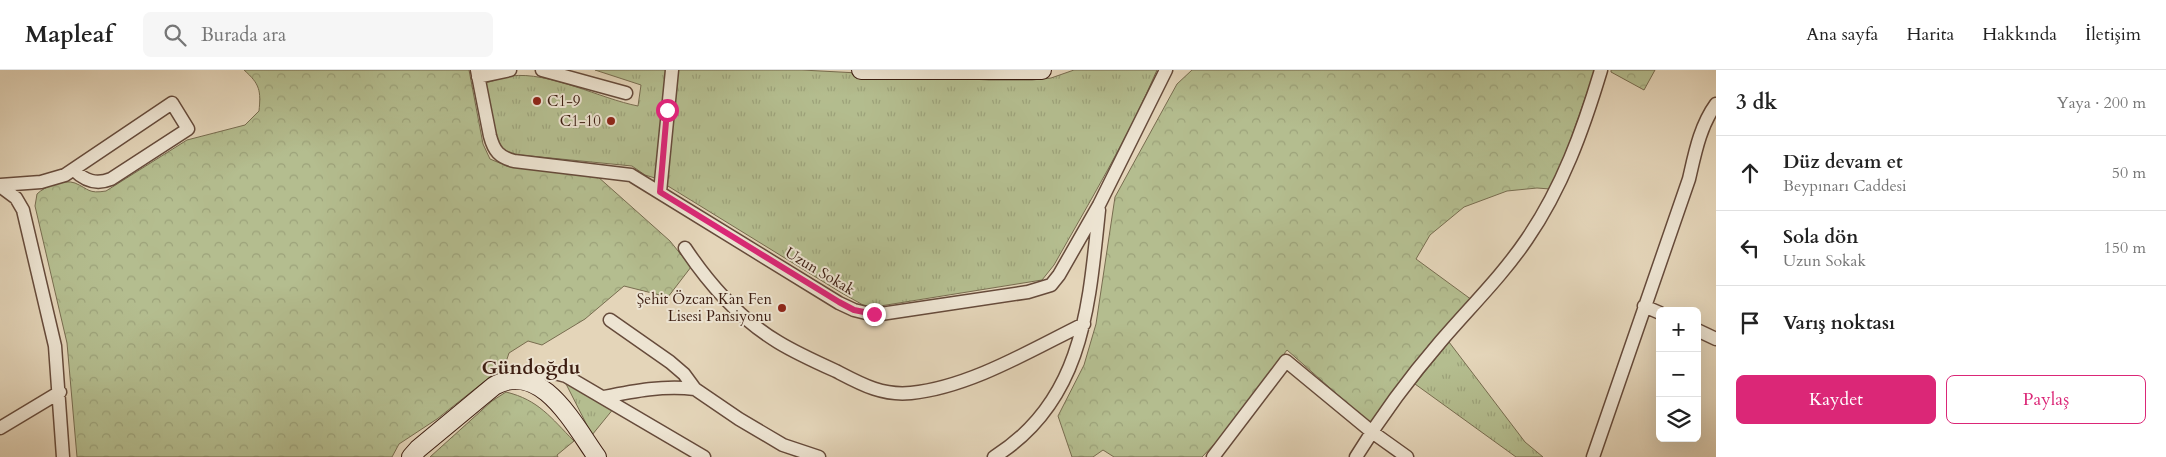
<!DOCTYPE html>
<html lang="tr">
<head>
<meta charset="utf-8">
<style>
  :root { --surface:#fff; --page:#f6f6f6; --text:#222; --muted:#767676; --line:#e0e0e0; --accent:#db2777 }
  body { margin:0; font-family:Cardo,serif; background:var(--page); color:var(--text) }
  .controls { position:absolute; right:15px; bottom:15px; display:grid; overflow:hidden; border-radius:8px; box-shadow:0 5px 20px #0002 }
  .controls button { width:45px; height:45px; display:grid; place-items:center; padding:0; border:0; border-bottom:1px solid var(--line); background:var(--surface); color:var(--text); font:25px sans-serif }
  .stop { position:absolute; width:15px; height:15px; margin:-11px; border:4px solid #db2777; border-radius:50%; background:#fff }
  .stop.end { background:#db2777; border-color:#fff; box-shadow:0 1px 5px #0008 }
  .list { margin:0; padding:0; list-style:none }
  h2 { display:flex; justify-content:space-between; align-items:center; height:65px; margin:0; padding:0 20px; font-size:21px }
  h2 small { font-size:16px; font-weight:400; color:var(--muted) }
  .list li { display:grid; grid-template-columns:32px 1fr auto; gap:15px; align-items:center; box-sizing:border-box; height:75px; padding:0 20px; border-top:1px solid var(--line) }
  .list b { display:block; font-size:19px; white-space:nowrap }
  .list p { margin:0; font-size:16px; white-space:nowrap; color:var(--muted) }
  .list em { font-size:16px; font-style:normal; color:var(--muted) }
  .actions { display:flex; gap:10px; padding:15px 20px }
  .actions a { flex:1; padding:11px 0; border:1px solid var(--accent); border-radius:8px; text-align:center; font-size:18px; color:var(--accent) }
  .actions .main { background:var(--accent); color:#fff }
  .icon { flex:none; width:28px; height:28px; fill:none; stroke:currentColor; stroke-width:2; stroke-linecap:round; stroke-linejoin:round }
  .map { position:relative; flex:none; width:1716px; height:387px; overflow:hidden }
  header { display:flex; align-items:center; gap:30px; box-sizing:border-box; height:70px; padding:0 25px; background:var(--surface); border-bottom:1px solid var(--line) }
  header strong { font-size:24px }
  nav { display:flex; gap:28px; margin-inline-start:auto; font-size:18px }
  .search { width:350px; height:45px; background:var(--page); display:flex; align-items:center; gap:12px; box-sizing:border-box; padding:0 18px; border-radius:8px; color:var(--muted); font-size:19px }
  main { display:flex }
  aside { flex:1; background:var(--surface) }
  .map>svg:first-child { display:block }
  .grass { fill:url(#grass-tufts); stroke:#786d50 }
  .forest { fill:url(#forest-crowns); stroke:#786d50 }
  .lines { fill:none; stroke-linecap:round; stroke-linejoin:round }
  .street-casing { stroke:#664b3b; stroke-width:15 }
  .secondary-casing { stroke:#3c1d11; stroke-width:20 }
  .street { stroke:#ede4d2; stroke-width:12 }
  .secondary { stroke:#ede4d2; stroke-width:18 }
  .route { stroke:#db2777; stroke-width:6 }
  .poi-dot { fill:#8f2418; stroke:#ede4d2; stroke-width:2 }
  .labels { text-anchor:middle; dominant-baseline:central; stroke-width:4; stroke-linejoin:round; paint-order:stroke }
  .poi-label { font-size:15px; fill:#3c1d11; stroke:#ede4d2; text-anchor:end }
  .street-label { font-size:15px; fill:#3c1d11; stroke:#ede4d2 }
  .district-label { font-size:20px; font-weight:bold; fill:#3c1d11; stroke:#ede4d2 }
</style>
</head>
<body>
<header>
<strong>Mapleaf</strong>
<div class="search"><svg class="icon" aria-label="search" viewBox="0 0 24 24"><circle cx="10" cy="10" r="6"/><path d="M15 15l6 6"/></svg>Burada ara</div>
<nav><a>Ana sayfa</a><a>Harita</a><a>Hakkında</a><a>İletişim</a></nav>
</header>
<main>
<div class="map">
<svg width="1716" height="387" viewBox="0 0 1716 387">
  <defs>
    <pattern id="grass-tufts" width="24" height="20" patternUnits="userSpaceOnUse" patternTransform="scale(1.25)"><rect width="24" height="20" fill="#b4bd8f"/><path d="M3 7l-1-3M5 7V3M7 7l1-3M15 17l-1-3M17 17v-4M19 17l1-3" fill="none" stroke="#9ca27a"/></pattern>
    <pattern id="forest-crowns" width="20" height="18" patternUnits="userSpaceOnUse" patternTransform="scale(1.25)"><rect width="20" height="18" fill="#b4bd8f"/><path d="M2 6a3 3 0 1 1 6 0M12 15a3 3 0 1 1 6 0" fill="none" stroke="#9ca27a"/></pattern>
  </defs>
  <rect width="100%" height="100%" fill="#e4d5b9"/>
  <filter id="stains"><feTurbulence type="fractalNoise" baseFrequency=".004" numOctaves="4"/><feColorMatrix values="0 0 0 0 .2 0 0 0 0 .09 0 0 0 0 .02 0 0 0 .5 -.17"/></filter>
  <radialGradient id="worn" r=".72"><stop offset=".6" stop-color="#630" stop-opacity="0"/><stop offset="1" stop-color="#630" stop-opacity=".3"/></radialGradient>
  <path class="grass" d="M595 0H667L655 108 645 105 632 96 520 85C516 84 508 84 505 81 492 73 488 28 485 13 494 11 503 7 511 6 549 1 601 29 638 36L641 15Z
    M676 0H802L989 10H1032L1051 8 1074 0H1157C1128 68 1090 131 1054 195L1042 210 874 237 863 235 840 222 663 113Z
    M1449 272 1525 372 1543 387H1516L1415 314Z
    M564 310 614 338 592 365Z"/>
  <path class="forest" d="M244 0H469L483 74 490 89 507 96 597 106 670 171 691 197 668 227 624 216 585 249 542 275 528 271 509 283 505 295 437 349 399 374 392 387H77L67 273 35 136 37 124C45 116 64 109 75 113 89 119 88 124 106 121L187 70 245 55 259 41C261 21 260 14 244 0Z
    M1192 0H1595L1567 80 1550 119 1537 118 1507 121 1464 137 1430 165 1416 189 1472 230 1372 355 1287 280 1219 369 1202 387H1114L1103 380 1093 387H1072L1058 346 1084 295 1096 254 1115 127 1177 14Z
    M1611 0H1655L1644 20 1611 2Z
    M506 322C539 330 551 348 574 371L557 385 558 387H430L492 331Z"/>
  <g class="lines">
    <defs>
      <path id="street" d="M477 0 490 66C494 81 499 87 514 91L631 105 839 233 854 240 874 245 1028 222 1051 215 1059 205 1099 135 1166 0
        M542 0 626 23
        M478 7 510 0
        M0 115 41 112 65 105 172 33 188 59 111 109C96 115 85 111 74 100
        M0 116 16 128 23 140 55 276 63 387
        M660 122 672 0
        M685 178C709 214 740 249 778 272 796 283 816 292 836 301 861 314 882 326 911 323 970 317 1031 280 1084 254
        M1644 236 1660 243
        M610 250 670 292 684 304 695 319 739 349 783 375 819 387
        M1697 260 1716 269
        M529 311C541 302 552 301 566 306L704 387
        M604 327C634 321 664 315 695 319
        M0 358 60 322
        M994 387C1084 331 1089 235 1099 140
        M1213 387 1286 291 1372 362 1407 387
        M1356 387C1381 346 1410 307 1441 271 1470 237 1502 206 1527 169 1562 118 1583 60 1601 0
        M1593 387 1689 109C1695 83 1700 56 1716 34"/>
      <path id="secondary" d="M861 0H1042
        M411 387 418 379 494 316C541 289 574 355 597 387"/>
    </defs>
    <use href="#street" class="street-casing"/>
    <use href="#secondary" class="secondary-casing"/>
    <use href="#street" class="street"/>
    <use href="#secondary" class="secondary"/>
  </g>
  <g class="lines">
    <path class="route" d="M667 40 660 122 839 232 854 240 874 244"/>
  </g>
  <g class="poi-dot">
    <circle cx="537" cy="31" r="5"/>
    <circle cx="611" cy="51" r="5"/>
    <circle cx="782" cy="238" r="5"/>
  </g>
  <g class="labels">
    <g class="poi-label">
      <text x="547" y="31" text-anchor="start">C1-9</text>
      <text x="601" y="51">C1-10</text>
      <text x="772" y="229">Şehit Özcan Kan Fen<tspan x="772" dy="17">Lisesi Pansiyonu</tspan></text>
    </g>
    <g class="street-label">
      <text transform="translate(820 201) rotate(31)">Uzun Sokak</text>
    </g>
    <g class="district-label">
      <text x="531" y="297">Gündoğdu</text>
    </g>
  </g>
  <rect width="100%" height="100%" filter="url(#stains)"/>
  <rect width="100%" height="100%" fill="url(#worn)"/>
</svg>
<div class="controls">
<button>+</button>
<button>−</button>
<button><svg class="icon" aria-label="layers" viewBox="0 0 24 24"><path d="M12 4l9 5-9 5-9-5zM3 14l9 5 9-5"/></svg></button>
</div>
<div class="stop" style="left:667px;top:40px"></div>
<div class="stop end" style="left:874px;top:244px"></div>
</div>
<aside>
<h2>3 dk<small>Yaya · 200 m</small></h2>
<ul class="list">
<li><svg class="icon" aria-label="ahead" viewBox="0 0 24 24"><path d="M12 20V5M6 11l6-6 6 6"/></svg><div><b>Düz devam et</b><p>Beypınarı Caddesi</p></div><em>50 m</em></li>
<li><svg class="icon" aria-label="left" viewBox="0 0 24 24"><path d="M17 20v-9H6M10 6l-5 5 5 5"/></svg><div><b>Sola dön</b><p>Uzun Sokak</p></div><em>150 m</em></li>
<li><svg class="icon" aria-label="arrive" viewBox="0 0 24 24"><path d="M6 21V4h12l-3 4 3 4H6"/></svg><div><b>Varış noktası</b></div></li>
</ul>
<div class="actions"><a class="main">Kaydet</a><a>Paylaş</a></div>
</aside>
</main>
</body>
</html>
